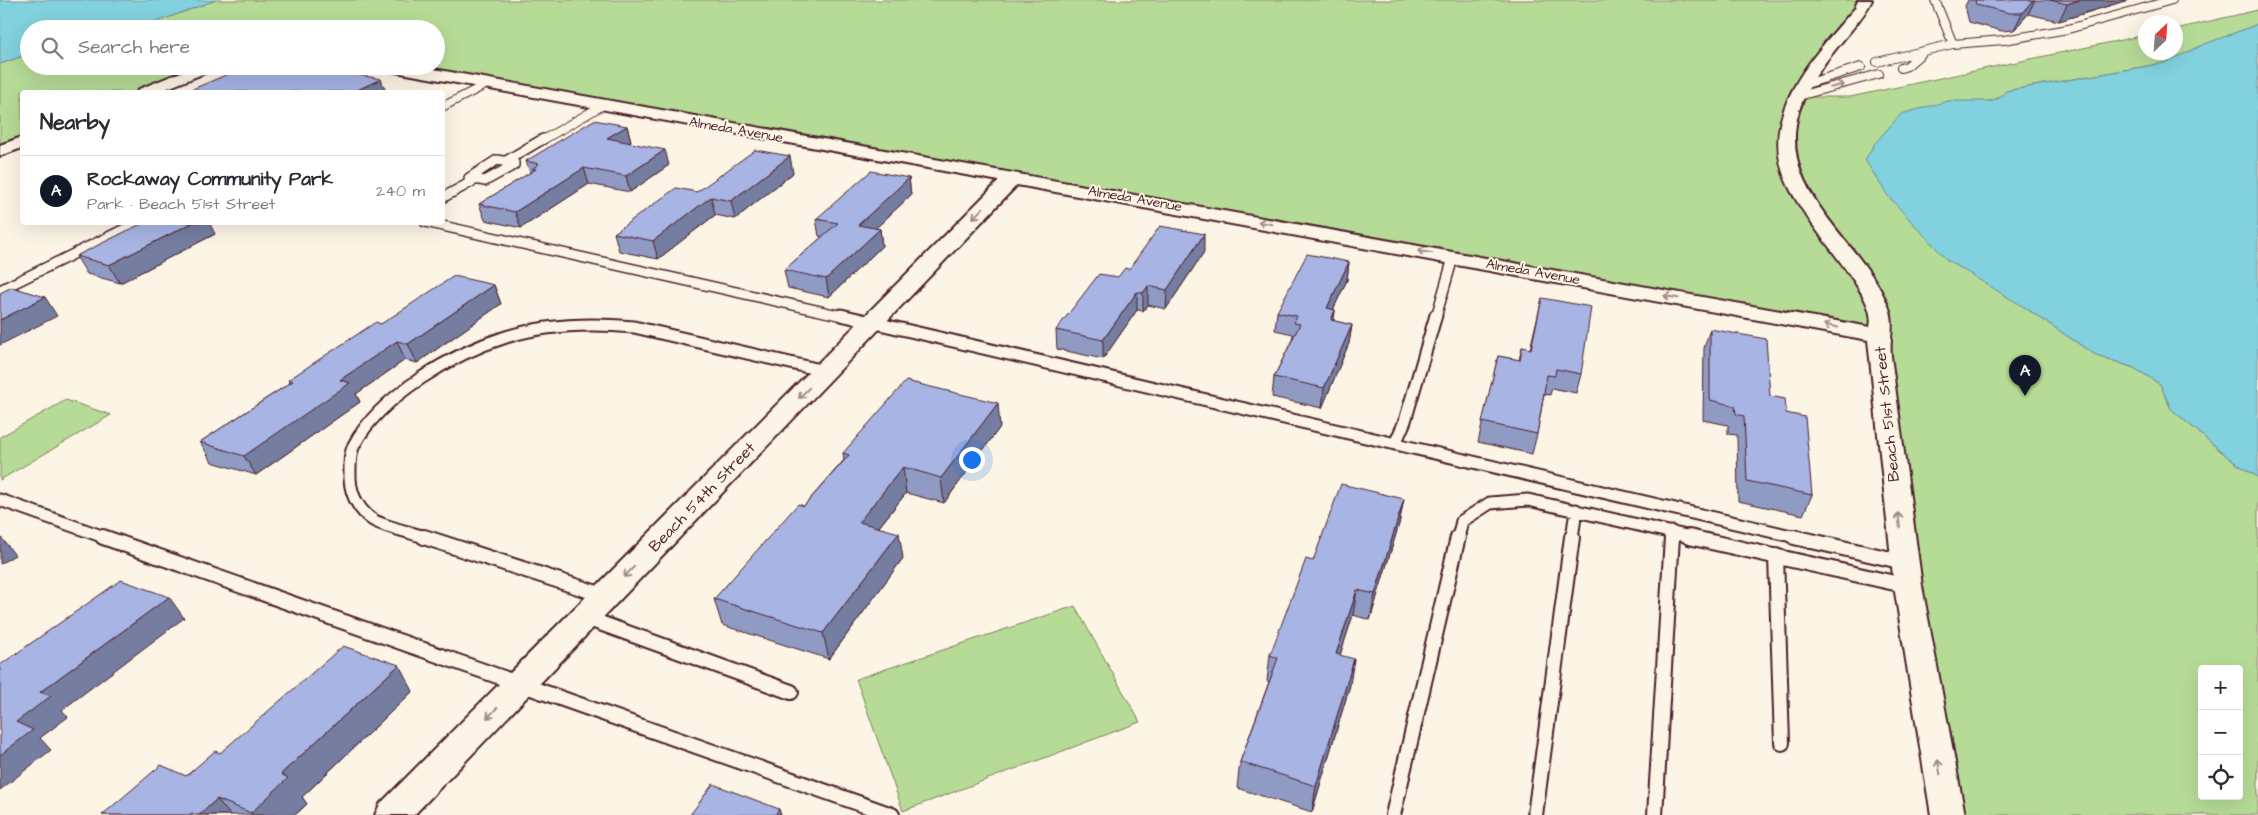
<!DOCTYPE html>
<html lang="en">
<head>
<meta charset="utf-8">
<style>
  :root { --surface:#fff; --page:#f2f2f3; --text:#2b2b33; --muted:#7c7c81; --line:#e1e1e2; --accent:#111827 }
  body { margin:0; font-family:"Architects Daughter",sans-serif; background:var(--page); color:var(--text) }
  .controls { position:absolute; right:15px; bottom:15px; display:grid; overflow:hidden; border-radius:5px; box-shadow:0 5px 20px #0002 }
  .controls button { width:45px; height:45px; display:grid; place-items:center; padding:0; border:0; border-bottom:1px solid var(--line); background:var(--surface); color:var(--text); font:25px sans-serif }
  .compass { position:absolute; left:2138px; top:15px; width:45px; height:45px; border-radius:50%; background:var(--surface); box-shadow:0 5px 20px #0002; rotate:25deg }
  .you { position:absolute; left:971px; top:459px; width:18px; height:18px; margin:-12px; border:4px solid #fff; border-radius:50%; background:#1a73e8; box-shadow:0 0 0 8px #1a73e833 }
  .badge { display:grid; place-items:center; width:32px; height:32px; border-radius:50%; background:var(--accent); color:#fff; font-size:16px; font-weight:700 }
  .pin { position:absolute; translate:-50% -41px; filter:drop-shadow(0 1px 2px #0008) }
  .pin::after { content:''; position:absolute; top:26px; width:18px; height:15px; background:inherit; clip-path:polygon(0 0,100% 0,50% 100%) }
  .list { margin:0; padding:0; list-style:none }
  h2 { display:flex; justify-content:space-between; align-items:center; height:65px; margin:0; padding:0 20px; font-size:21px }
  h2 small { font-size:16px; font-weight:400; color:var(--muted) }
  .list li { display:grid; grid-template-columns:32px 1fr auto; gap:15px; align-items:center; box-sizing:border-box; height:70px; padding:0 20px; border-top:1px solid var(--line) }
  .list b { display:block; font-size:19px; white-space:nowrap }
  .list p { margin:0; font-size:16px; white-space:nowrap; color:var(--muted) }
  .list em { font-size:16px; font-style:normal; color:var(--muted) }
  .icon { flex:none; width:28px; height:28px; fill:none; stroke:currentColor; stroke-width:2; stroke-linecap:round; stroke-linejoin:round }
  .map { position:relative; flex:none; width:2258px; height:815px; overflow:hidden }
  .search { position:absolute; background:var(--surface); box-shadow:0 5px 20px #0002; left:20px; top:20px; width:425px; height:55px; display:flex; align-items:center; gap:12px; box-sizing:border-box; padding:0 18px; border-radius:28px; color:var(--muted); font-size:19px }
  .panel { position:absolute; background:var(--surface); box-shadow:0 5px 20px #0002; left:20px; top:90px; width:425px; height:135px; border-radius:5px }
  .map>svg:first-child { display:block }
  .green { fill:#b6db96; stroke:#807d60; fill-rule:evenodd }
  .water { fill:#82d1de; stroke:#6c8a96 }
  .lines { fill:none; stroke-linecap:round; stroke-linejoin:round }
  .lane-far3-casing { stroke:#4a1f2b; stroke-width:10 }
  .lane-far2-casing { stroke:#4a1f2b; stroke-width:12 }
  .lane-far1-casing { stroke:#4a1f2b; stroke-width:15 }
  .lane-casing { stroke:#4a1f2b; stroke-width:18 }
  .street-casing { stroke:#4a1f2b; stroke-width:4 }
  .lane-far3 { stroke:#fcf5e5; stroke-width:8 }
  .lane-far2 { stroke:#fcf5e5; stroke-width:9 }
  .lane-far1 { stroke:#fcf5e5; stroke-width:11 }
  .lane { stroke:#fcf5e5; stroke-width:14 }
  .street { fill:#fcf5e5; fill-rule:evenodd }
  .wall { fill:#909bc4; stroke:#4a1f2b }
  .shaded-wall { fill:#757ea0; stroke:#4a1f2b }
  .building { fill:#a7b4e4; stroke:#4a1f2b }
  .oneway { stroke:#a38a88 }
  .labels { text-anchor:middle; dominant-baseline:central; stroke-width:4; stroke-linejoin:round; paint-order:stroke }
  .far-street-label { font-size:14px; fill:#4a1f2b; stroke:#fcf5e5 }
  .street-label { font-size:16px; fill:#4a1f2b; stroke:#fcf5e5 }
</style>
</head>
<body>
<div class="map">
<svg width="2258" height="815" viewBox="0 0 2258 815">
  <rect width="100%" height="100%" fill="#fcf5e5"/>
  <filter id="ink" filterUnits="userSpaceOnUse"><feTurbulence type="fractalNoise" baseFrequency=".02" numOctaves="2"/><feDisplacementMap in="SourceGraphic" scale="10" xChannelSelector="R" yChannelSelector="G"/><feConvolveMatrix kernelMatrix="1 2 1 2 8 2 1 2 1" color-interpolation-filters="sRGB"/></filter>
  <g filter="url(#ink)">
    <path class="green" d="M216 0H1865L1796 97H1850L2145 35 2146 52H2176V29L2258 10V24L2164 63 2006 91C1995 107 1965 101 1948 101L2027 309 2094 354 2134 368 2160 384 2171 409 2234 462 2258 477V815H1948L1879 335 390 66H436V29H137ZM2202 669H2239V796H2202Z
      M29 54V66H210L145 92H22V142L0 151V64Z
      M66 400 111 415 0 480V437Z
      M1075 606 1140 722 903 811 856 679Z"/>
    <path class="water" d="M0 0H216L137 29H29V54L0 64Z
      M2258 24V477L2234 462 2171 409 2160 384 2134 368 2094 354 2027 309 1947 260 1888 196 1865 160 1875 143 1901 114 1948 101H1993L2001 97 2006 91 2164 63 2205 44Z"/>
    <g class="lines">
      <defs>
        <path id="lane-far3" d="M1935 0 1953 44
          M1877 62 1953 44 2004 40 2068 29 2172 0
          M1901 68 1907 66 1922 53
          M1800 86 1861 67
          M1795 97 1879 74
          M442 107 487 84
          M541 141 603 105"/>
        <path id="lane-far2" d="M497 160 514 163V165L485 181 469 178Z
          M506 161 543 139
          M442 198 475 180
          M425 222 847 317
          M0 290 139 222
          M1436 317 1453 258"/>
        <path id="lane-far1" d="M841 315 1800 538
          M1395 444 1405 421 1436 315
          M0 500 107 538
          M428 538C413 533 385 527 373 520 359 511 351 495 350 479 350 468 349 455 354 445 380 396 454 353 506 337 547 324 591 323 634 327L825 371
          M1458 538 1462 521 1490 503 1528 500 1695 538
          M1572 538 1576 510
          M1672 538V532"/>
        <path id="lane" d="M103 537 892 815
          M424 537 606 596
          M1689 537 1908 586
          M1794 537 1904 562
          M1776 556 1782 743
          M586 618 791 692
          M1393 815 1458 537
          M1535 815 1572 537
          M1655 815 1672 537"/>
        <path id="street" d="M1858 0H1872C1866 13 1857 23 1848 34 1829 57 1808 82 1799 111 1775 193 1863 240 1889 308 1895 323 1889 340 1891 356L1922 586 1965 815H1931L1894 586 1868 340 1017 185 414 815H375L380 804 999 181 390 71 383 66H417L1870 327C1874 310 1861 292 1852 278 1832 249 1808 222 1791 191 1752 119 1810 60 1855 8Z
          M196 66H217L215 69 158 92H137L139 89Z
          M22 137V148L0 156V145Z"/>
      </defs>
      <use href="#lane-far3" class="lane-far3-casing"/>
      <use href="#lane-far2" class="lane-far2-casing"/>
      <use href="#lane-far1" class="lane-far1-casing"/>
      <use href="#lane" class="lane-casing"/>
      <use href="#street" class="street-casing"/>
      <use href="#lane-far3" class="lane-far3"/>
      <use href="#lane-far2" class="lane-far2"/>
      <use href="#lane-far1" class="lane-far1"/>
      <use href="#lane" class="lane"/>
      <use href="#street" class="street"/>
    </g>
    <path class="wall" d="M1968 0H2128L2059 21 2028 14 2014 30 2002 31 1969 22 1965 6Z
      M627 126 631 141 629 143 669 165 630 192 589 184 521 228 485 220 479 204 530 173 526 161Z
      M793 173 735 219 715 215 658 259 619 251 614 233 697 192Z
      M909 178 911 195 876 228 880 229 882 246 829 297 788 288 784 270 822 237 819 236 816 219Z
      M215 234 120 283 87 274 76 256Z
      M1204 252 1166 309 1148 305 1143 311 1137 310 1103 359 1057 349 1056 330 1118 277Z
      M1349 262 1347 280 1333 310H1335L1334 321 1352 325 1349 343 1322 408 1272 397 1274 377 1292 340 1293 334 1275 330 1277 312Z
      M494 285 501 304 417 363 405 360 356 394 360 402 256 475 212 462 200 442 290 383 288 380 381 324Z
      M1542 298 1581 374 1576 393 1552 388 1550 395 1544 394 1537 434 1532 454 1478 442 1498 356 1519 360 1522 347 1530 349Z
      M1710 329 1770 396 1786 413 1812 495 1803 515 1738 501 1737 435 1728 434V425L1703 420 1704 348Z
      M1000 427 944 503 906 493 879 527 903 558 829 659 722 625 714 599 804 506 844 460 843 453Z
      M1404 499 1399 524 1370 620 1353 615 1340 655 1350 685 1312 812 1237 788 1240 762 1269 682 1267 681 1270 655 1313 561Z
      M413 691 302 797 307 804 295 815H102L186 776 220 753Z"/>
    <path class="shaded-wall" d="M2033 0H2035L2028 14 2014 30 2022 13Z
      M2079 0H2128L2059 21 2067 4Z
      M381 79 386 92H353Z
      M627 126 631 141 612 154 607 138Z
      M665 150 669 165 630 192 626 176Z
      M790 156 793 173 735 219 731 201Z
      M584 168 589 184 521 228 515 212Z
      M909 178 911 195 861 242 858 225Z
      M711 197 715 215 658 259 653 241Z
      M194 222H209L215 234 120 283 109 265Z
      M880 229 882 246 829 297 826 279Z
      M1204 234V252L1166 309 1167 290Z
      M1349 262 1347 280 1325 327 1327 308Z
      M494 285 501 304 417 363 408 344Z
      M1148 286V305L1143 311V293Z
      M1137 292V310L1103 359V340Z
      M45 297 57 316 0 345V320Z
      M1335 310 1333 329 1331 320Z
      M1352 325 1349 343 1322 408 1324 388Z
      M397 341 405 360 356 394 360 402 256 475 244 456 340 380Z
      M998 403 1000 427 944 503 941 478Z
      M903 467 906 493 863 547 859 522Z
      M1404 499 1399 524 1370 620 1375 594Z
      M899 533 903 558 829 659 823 633Z
      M0 536 15 555 0 564Z
      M1357 590 1353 615 1332 680 1336 654Z
      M169 597 184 618 62 710 68 717 40 738 51 750 0 790V755L16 722 40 692Z
      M1354 659 1350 685 1312 812 1316 786Z
      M399 665 413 691 302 797 307 804 295 815H253L251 813 281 774Z
      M217 799 230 815H199Z
      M779 809 781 815H775Z"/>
    <path class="building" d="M1975 0H2033L2022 13H2010L1976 5Z
      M2050 0H2079L2067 4Z
      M247 66H310L381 79 353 92H196L188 91Z
      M594 120 627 126 607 138 665 150 626 176 584 168 515 212 479 204 536 169H532L539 164 526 161Z
      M755 150 790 156 731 201 711 197 653 241 614 233 676 188 697 192Z
      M871 171 909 178 858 225 880 229 826 279 784 270 838 223 816 219Z
      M145 222H194L109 265 76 256Z
      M1160 226 1204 234 1167 290 1148 286 1143 293 1137 292 1103 340 1056 330 1099 274 1118 277 1125 268 1129 269Z
      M1307 254 1349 262 1327 308 1335 310 1331 320 1352 325 1324 388 1274 377 1300 324 1294 323 1297 316 1277 312Z
      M454 276 494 285 408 344 397 341 340 380 350 383 244 456 200 442 293 381 288 380 376 322 381 324Z
      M12 287 45 297 0 320V293Z
      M1542 298 1591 307 1581 374 1556 369 1555 376 1547 375 1537 434 1482 422 1498 356 1520 360 1522 347 1531 349Z
      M1710 329 1766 339 1770 396 1785 399 1786 413 1805 417 1812 495 1747 481 1744 416 1736 414 1735 406 1710 400Z
      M906 381 998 403 941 478 903 467 859 522 899 533 823 633 714 599 798 504 804 506 849 455 843 453Z
      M1341 484 1404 499 1375 594 1357 590 1336 654 1354 659 1316 786 1240 762 1278 658 1270 655 1306 559 1313 561Z
      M121 580 169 597 40 692 51 696 16 722 33 730 0 755V665Z
      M343 646 399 665 281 774 288 778 251 813 217 799 199 815H196L192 813 189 815H102L161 765 186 776 215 751 220 753Z
      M713 784 779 809 775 815H690Z"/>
    <defs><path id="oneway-shaft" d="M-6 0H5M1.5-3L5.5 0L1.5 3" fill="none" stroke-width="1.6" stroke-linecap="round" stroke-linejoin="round" transform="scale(1.25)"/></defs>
    <g class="oneway">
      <use href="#oneway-shaft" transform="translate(1837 86) rotate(-14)"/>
      <use href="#oneway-shaft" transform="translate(978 213) rotate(134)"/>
      <use href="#oneway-shaft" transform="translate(1265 223) rotate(-170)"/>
      <use href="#oneway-shaft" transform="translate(1425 252) rotate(-170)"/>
      <use href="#oneway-shaft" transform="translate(1671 297) rotate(-170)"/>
      <use href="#oneway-shaft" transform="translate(1831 326) rotate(-169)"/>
      <use href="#oneway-shaft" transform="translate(804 393) rotate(134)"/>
      <use href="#oneway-shaft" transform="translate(1899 520) rotate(-97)"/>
      <use href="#oneway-shaft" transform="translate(629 572) rotate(134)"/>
      <use href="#oneway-shaft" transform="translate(492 713) rotate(134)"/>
      <use href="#oneway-shaft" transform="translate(1939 767) rotate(-100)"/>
    </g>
  </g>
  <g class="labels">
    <g class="far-street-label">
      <text transform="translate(736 130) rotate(10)">Almeda Avenue</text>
      <text transform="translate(1135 199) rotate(10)">Almeda Avenue</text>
      <text transform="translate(1533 272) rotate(10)">Almeda Avenue</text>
    </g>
    <g class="street-label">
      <text transform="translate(1887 414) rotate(-96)">Beach 51st Street</text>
      <text transform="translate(702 497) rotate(-46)">Beach 54th Street</text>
    </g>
  </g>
</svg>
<div class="controls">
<button>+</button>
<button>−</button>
<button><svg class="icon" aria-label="locate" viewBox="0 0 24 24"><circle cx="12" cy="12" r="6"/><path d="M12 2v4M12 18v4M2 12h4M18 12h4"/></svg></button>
</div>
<svg class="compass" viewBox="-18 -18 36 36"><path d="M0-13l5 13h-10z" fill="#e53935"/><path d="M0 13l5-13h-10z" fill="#7c7c81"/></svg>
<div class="you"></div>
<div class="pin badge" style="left:2025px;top:396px">A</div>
<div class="search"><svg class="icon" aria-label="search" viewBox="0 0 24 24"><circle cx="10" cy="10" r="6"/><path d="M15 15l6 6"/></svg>Search here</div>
<section class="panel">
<h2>Nearby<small></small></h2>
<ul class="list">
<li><span class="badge">A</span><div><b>Rockaway Community Park</b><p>Park · Beach 51st Street</p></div><em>240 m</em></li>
</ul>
</section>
</div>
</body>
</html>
